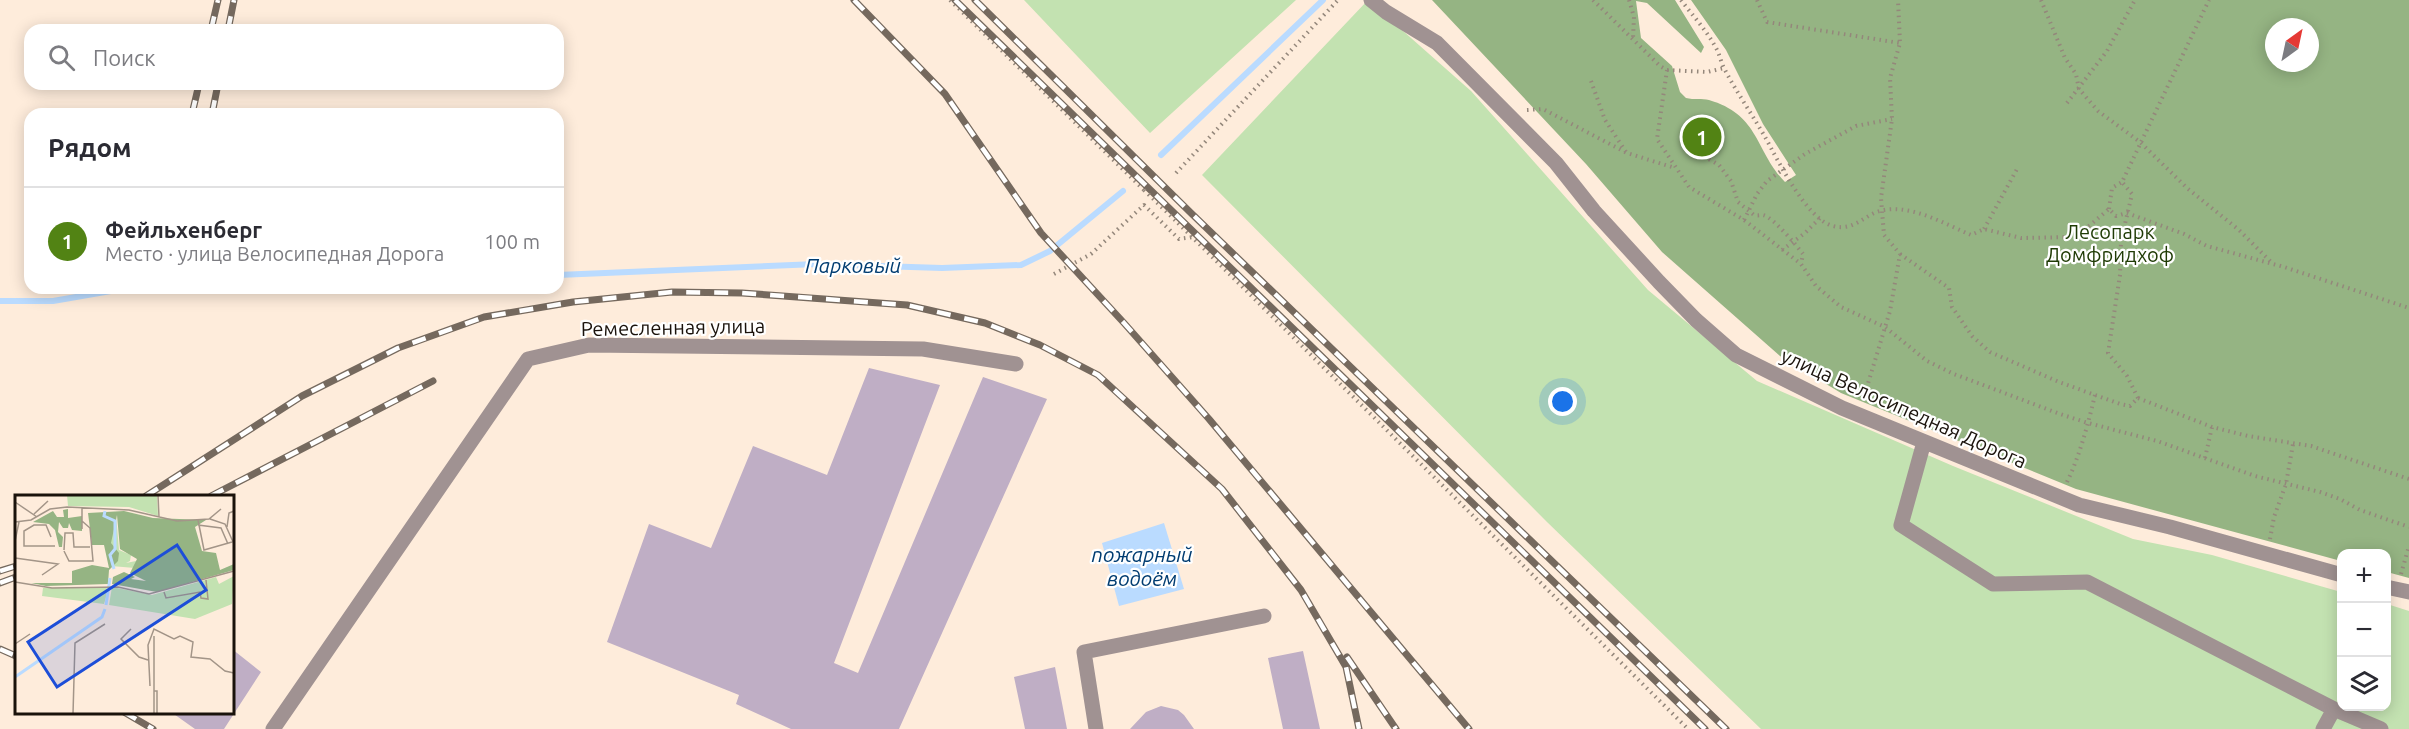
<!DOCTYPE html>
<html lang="ru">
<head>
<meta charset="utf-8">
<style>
  :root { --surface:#fff; --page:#f2f2f3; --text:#2b2b33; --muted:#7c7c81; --line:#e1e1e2; --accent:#528314 }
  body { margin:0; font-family:Ubuntu,sans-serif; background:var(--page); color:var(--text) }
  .controls { position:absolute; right:18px; bottom:18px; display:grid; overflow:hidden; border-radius:12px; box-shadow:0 3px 15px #0003 }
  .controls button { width:54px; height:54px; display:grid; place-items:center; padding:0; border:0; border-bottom:2px solid var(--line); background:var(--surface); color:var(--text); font:30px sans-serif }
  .compass { position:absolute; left:2265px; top:18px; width:54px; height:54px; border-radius:50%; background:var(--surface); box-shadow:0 3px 15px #0003; rotate:33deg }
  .you { position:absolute; left:1563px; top:402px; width:21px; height:21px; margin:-15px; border:4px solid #fff; border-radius:50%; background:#1a73e8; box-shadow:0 0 0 9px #1a73e833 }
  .badge { display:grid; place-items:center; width:39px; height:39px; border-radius:50%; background:var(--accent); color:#fff; font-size:20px; font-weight:700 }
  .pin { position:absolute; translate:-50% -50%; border:3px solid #fff; box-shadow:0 2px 6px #0006 }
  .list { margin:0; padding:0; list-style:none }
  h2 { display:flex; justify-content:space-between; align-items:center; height:78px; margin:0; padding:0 24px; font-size:26px }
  h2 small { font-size:20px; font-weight:400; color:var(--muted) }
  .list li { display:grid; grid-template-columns:39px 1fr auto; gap:18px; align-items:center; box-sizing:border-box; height:108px; padding:0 24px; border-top:2px solid var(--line) }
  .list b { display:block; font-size:22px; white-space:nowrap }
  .list p { margin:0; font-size:20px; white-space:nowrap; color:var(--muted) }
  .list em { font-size:20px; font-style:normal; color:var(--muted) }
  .icon { flex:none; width:33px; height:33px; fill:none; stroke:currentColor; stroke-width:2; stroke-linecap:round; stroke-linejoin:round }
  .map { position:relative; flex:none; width:2409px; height:729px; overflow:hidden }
  .search { position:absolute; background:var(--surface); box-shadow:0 3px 15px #0003; left:24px; top:24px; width:540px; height:66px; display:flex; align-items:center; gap:15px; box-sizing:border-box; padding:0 21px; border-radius:18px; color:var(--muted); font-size:22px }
  .panel { position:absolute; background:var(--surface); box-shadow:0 3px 15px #0003; left:24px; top:108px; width:540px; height:186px; border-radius:18px }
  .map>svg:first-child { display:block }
  .green { fill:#c3e2b1 }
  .forest { fill:#95b483; fill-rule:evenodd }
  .water { fill:#badbff }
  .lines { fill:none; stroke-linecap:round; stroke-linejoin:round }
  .stream { stroke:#badbff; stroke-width:6 }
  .building { fill:#bfaec5 }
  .path { stroke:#94877b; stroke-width:4; stroke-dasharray:1.5 4.5; stroke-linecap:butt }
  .minor { stroke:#a09292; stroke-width:15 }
  .rail-casing { stroke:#75695e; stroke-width:7 }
  .rail { stroke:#fff; stroke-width:4.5; stroke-dasharray:14; stroke-linecap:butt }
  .path-bridge { stroke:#94877b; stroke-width:4; stroke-dasharray:1.5 4.5; stroke-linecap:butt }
  .labels { text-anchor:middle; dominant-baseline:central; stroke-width:4.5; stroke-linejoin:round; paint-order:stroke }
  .park-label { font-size:20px; fill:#1f3b05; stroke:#fff }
  .street-label { font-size:20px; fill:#1a120b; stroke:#fff }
  .water-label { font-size:21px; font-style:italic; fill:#003c71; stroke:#fff }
  .inset-river { fill:none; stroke:#badbff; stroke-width:3 }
  .inset-road { fill:none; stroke:#a39588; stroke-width:1.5 }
  .view { fill:#1d4ed8; fill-opacity:0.15; stroke:#1d4ed8; stroke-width:3 }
  .inset-edge { fill:none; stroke:#1a120b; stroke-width:3 }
</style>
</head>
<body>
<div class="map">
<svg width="2409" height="729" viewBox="0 0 2409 729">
  <rect width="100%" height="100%" fill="#feecdb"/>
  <path class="green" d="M1024 0H1296L1150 133Z
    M1368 0 1471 91 1648 290 1757 381 1953 466 2133 539 2212 555 2341 592 2342 706H2386L2387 604 2409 611V729H1761L1547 522 1202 175Z"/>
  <path class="forest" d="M1432 0H1675L1704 47 1701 53 1647 3 1636 1 1641 38 1672 66 1680 92 1686 98C1694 100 1702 98 1709 100 1760 115 1755 151 1785 182L1796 175 1763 124 1726 50 1691 0H2409V578L2387 572 2386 554H2342L2341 561 2076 489 1841 393 1780 356 1662 252 1586 164ZM2274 27H2310V63H2274Z"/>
  <path class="water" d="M1164 523 1184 589 1119 606 1102 543Z"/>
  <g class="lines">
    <path class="stream" d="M1161 155 1323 0
      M558 275 817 264 942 268 1021 265 1050 251 1123 191
      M0 301H53L128 288"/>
  </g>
  <path class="building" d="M869 368 940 385 834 663 858 673 983 377 1047 399 899 729H791L736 704 739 695 607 642 649 524 711 548 753 446 827 475Z
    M232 649 261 672 224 729H195L171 712H232Z
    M1303 651 1320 729H1283L1268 658Z
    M1055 667 1067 729H1025L1014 677Z
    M1161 706 1178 710 1184 715 1194 729H1130L1146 712Z"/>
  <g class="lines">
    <path class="path" d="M950 0 1144 190
      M1593 0 1660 66 1667 70 1657 139 1689 187 1744 220 1801 264 1816 286 1841 307 1885 327 1927 361 1954 374 2060 414 2088 423 2157 441 2255 476 2320 492 2340 499 2360 510 2409 527
      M1629 0 1634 17 1633 38
      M1681 0C1693 16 1707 31 1716 48 1720 55 1721 63 1725 70 1737 93 1752 114 1765 137 1778 160 1806 219 1833 226 1855 232 1865 213 1884 210 1913 205 1945 224 1971 235L1984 229 2021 238 2076 237 2109 209 2116 216 2127 213 2184 234 2207 246 2284 267 2409 308
      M1757 0 1767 22 1900 43
      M2041 0 2065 58 2076 74 2079 89 2098 111 2140 142 2187 188 2239 230 2271 262
      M1667 70 1707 72 1724 68
      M1591 81 1605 120 1626 152
      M2067 103 2107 51 2135 0
      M1527 110 1543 109 1627 153 1675 168
      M1694 134 1705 157 1719 165 1731 181 1738 202 1754 215C1757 216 1760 215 1763 215 1773 217 1797 246 1803 254L1801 264
      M1176 173 1338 0
      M2109 209 2112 188 2122 182
      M1744 220 1757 194 1767 181 1805 154 1856 126 1892 119
      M1178 223 1688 729
      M1984 229 2017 169
      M1782 250 1805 233 1820 218
      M1900 254 1949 288 1952 307 1972 336 1990 352 2059 382 2120 404 2130 406 2138 398 2212 427 2248 436 2311 446 2409 479
      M1054 274 1091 254 1144 205 1179 239 1193 237
      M2138 398 2127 376 2108 353 2120 275 2121 241 2132 194 2122 182 2209 0
      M1863 400 1890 311 1900 254 1884 235 1881 198 1892 119 1890 78 1900 43 1898 0
      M2205 458 2212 427
      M2067 482C2080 455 2088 424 2095 395
      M2270 539 2274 517 2286 484 2293 444
      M2401 574 2409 546"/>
    <path class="minor" d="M1371 0 1386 12 1437 43 1556 163 1594 211 1659 282 1696 320 1736 355 1842 408 2079 505 2170 527 2342 575
      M1924 442 1901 525 1993 584 2087 582 2334 709 2323 729
      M2386 587 2409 592
      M2334 709 2381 729
      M273 729 528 359 589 345 923 349 1016 364
      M1096 729 1084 652 1264 616"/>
    <defs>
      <path id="rail" d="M854 0 945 94 1041 233 1124 323 1209 419 1469 729
        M955 0 1705 729
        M975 0 1192 214 1726 729
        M211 30 218 0
        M228 30 234 0
        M192 114 199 84
        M212 114 218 84
        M146 496 302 396 398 348 484 317 573 302 672 292 742 293 907 305 985 323 1040 345 1098 375 1222 489 1301 590 1346 667 1359 729
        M211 496 433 381
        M0 571 16 566
        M0 583 16 577
        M0 649 16 656
        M1347 657 1396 729
        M124 712 153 729"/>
    </defs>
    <use href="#rail" class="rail-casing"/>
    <use href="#rail" class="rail"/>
    <path class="path-bridge" d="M1144 190 1178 223"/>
  </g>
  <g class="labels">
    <g class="park-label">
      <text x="2110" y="231">Лесопарк<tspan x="2110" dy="23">Домфридхоф</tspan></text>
    </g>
    <g class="street-label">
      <text transform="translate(673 327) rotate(-1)">Ремесленная улица</text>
      <text transform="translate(1904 408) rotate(24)">улица Велосипедная Дорога</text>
    </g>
    <g class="water-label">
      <text x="853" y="265">Парковый</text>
      <text x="1142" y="554">пожарный<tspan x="1142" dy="24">водоём</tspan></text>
    </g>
  </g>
  <g transform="translate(15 495)">
    <rect width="219" height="219" fill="#feecdb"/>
    <path d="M52 0H142L143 21 114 12 53 11ZM101 20 104 55 116 60 115 66 111 68 121 66 120 73 96 71 87 21ZM219 81 217 109 180 124 94 110 97 92 137 100 201 82 204 89ZM94 92 89 109 27 101 28 93Z" fill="#c3e2b1"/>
    <path d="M53 14V23L67 21V36L57 35 54 28 53 33H48L44 27 43 37 48 42 47 52H44L40 35 34 29 18 27 38 16 42 22H49L48 15ZM109 16 138 23 191 25 180 32 187 56 201 58 205 75 219 69V75L142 97 97 89 98 82 109 77 120 82 116 84 131 86 115 78 122 64 105 54 102 20 96 48 104 58 103 66 94 75 93 89 31 91 16 88H57V76L77 70 94 73 89 50H77L73 18Z" fill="#95b483"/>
    <path class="inset-river" d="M90 16 89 21 100 26V54L95 60 99 74M91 110 95 83M0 182 87 122 90 114"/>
    <path class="inset-road" d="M143 0 144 22M0 7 22 22M67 13V34M19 19 33 6M195 24 210 29 219 49M183 25 189 55 217 47M0 27 16 25 35 14 52 12 114 15 162 26 194 24 206 14M183 30 206 33 213 49M212 32 214 18 219 16M36 42 31 30H19L9 36V51H40M0 46 4 27M49 55 50 38H58L59 52H75M49 56 54 66H78L75 33 67 26M0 63 43 69 27 80M0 87 37 93 103 92 134 99 219 76M149 97 151 103 185 97 186 103 193 104 191 85M116 134 106 144 124 162 133 165M0 149 15 139M135 191 133 150 139 134 159 144 165 141 178 147 176 162 195 164 210 176 219 178M139 196H142V219M58 219 60 148 90 129M139 219V141"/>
    <path class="view" d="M162 50 191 95 42 192 13 147Z"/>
    <rect width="219" height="219" class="inset-edge"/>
  </g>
</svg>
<div class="controls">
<button>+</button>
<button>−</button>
<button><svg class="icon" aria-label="layers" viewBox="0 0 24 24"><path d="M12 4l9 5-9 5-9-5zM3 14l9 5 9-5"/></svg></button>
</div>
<svg class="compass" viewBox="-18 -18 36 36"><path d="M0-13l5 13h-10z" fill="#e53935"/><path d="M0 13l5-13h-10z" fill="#7c7c81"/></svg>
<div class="you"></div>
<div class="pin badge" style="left:1702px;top:137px">1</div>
<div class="search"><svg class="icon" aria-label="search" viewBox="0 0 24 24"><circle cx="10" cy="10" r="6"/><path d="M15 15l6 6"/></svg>Поиск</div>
<section class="panel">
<h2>Рядом<small></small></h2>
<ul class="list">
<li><span class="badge">1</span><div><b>Фейльхенберг</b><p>Место · улица Велосипедная Дорога</p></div><em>100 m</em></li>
</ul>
</section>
</div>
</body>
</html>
